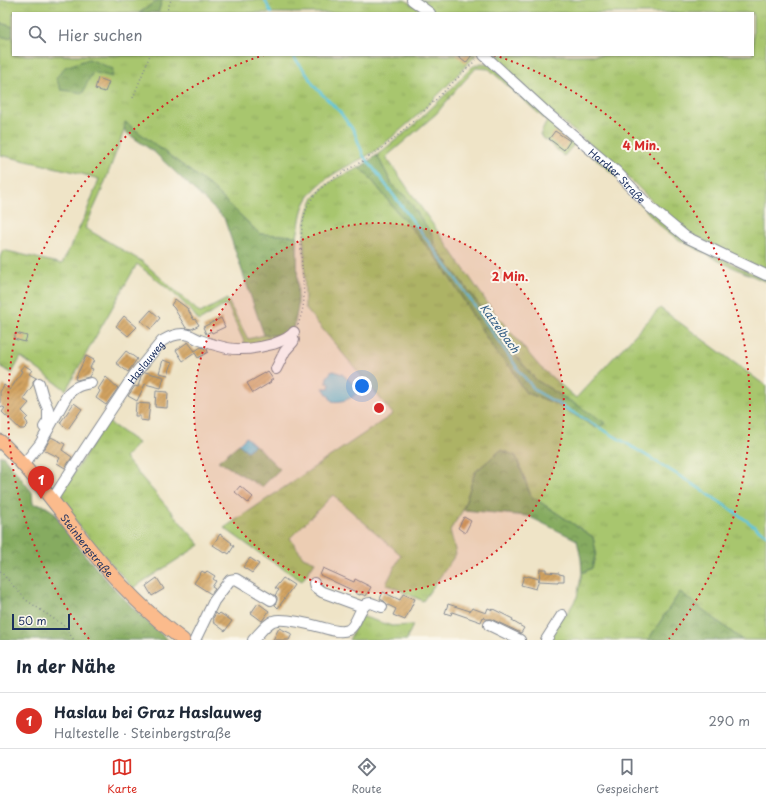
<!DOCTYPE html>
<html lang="de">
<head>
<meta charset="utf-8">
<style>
  :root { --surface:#fff; --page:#f6f6f7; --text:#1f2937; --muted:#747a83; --line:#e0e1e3; --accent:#d93025 }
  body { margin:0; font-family:"Playpen Sans",sans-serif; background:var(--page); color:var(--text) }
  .scale { position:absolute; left:12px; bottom:10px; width:58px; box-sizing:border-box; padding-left:4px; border:2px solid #1b2f5e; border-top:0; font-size:11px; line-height:14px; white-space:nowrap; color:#1b2f5e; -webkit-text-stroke:3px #fbf7ec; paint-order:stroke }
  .you { position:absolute; left:362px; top:386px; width:14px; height:14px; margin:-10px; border:3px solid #fff; border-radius:50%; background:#1a73e8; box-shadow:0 0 0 6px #1a73e833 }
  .badge { display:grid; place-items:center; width:26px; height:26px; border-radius:50%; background:var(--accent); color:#fff; font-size:13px; font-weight:700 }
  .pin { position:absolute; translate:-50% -33px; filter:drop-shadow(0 1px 2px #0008) }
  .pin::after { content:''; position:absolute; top:21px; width:14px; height:12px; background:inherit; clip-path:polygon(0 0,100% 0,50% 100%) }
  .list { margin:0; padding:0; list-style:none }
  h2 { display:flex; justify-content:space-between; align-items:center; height:52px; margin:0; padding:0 16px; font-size:17px }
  h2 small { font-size:13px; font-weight:400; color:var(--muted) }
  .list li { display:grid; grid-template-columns:26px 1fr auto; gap:12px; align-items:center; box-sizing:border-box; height:56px; padding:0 16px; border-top:1px solid var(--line) }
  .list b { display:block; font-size:15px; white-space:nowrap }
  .list p { margin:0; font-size:13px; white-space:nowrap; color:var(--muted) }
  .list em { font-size:13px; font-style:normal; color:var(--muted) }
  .icon { flex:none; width:22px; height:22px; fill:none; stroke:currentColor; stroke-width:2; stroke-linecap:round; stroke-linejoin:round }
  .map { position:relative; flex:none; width:766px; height:640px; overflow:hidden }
  .search { position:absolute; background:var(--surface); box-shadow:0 1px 3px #0004; left:12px; right:12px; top:12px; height:44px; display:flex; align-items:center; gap:10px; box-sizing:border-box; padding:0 14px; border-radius:0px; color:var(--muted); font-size:15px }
  .sheet { height:108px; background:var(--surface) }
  nav { display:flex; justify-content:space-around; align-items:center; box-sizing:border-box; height:56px; border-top:1px solid var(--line); background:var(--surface); font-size:11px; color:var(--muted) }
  nav a { display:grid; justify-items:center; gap:2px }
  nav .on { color:var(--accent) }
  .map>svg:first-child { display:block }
  .grass { fill:url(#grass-tufts); stroke:#627a66 }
  .forest { fill:url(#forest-crowns); stroke:#506d60 }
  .water { fill:#60c6de; stroke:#3e7a9e }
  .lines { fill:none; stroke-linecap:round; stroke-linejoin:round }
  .stream { stroke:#60c6de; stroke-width:2.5 }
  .building { fill:url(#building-hatch) }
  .minor-casing { stroke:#858a92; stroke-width:12 }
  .major-casing { stroke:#858a92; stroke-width:15 }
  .path { stroke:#858a92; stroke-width:1.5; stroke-dasharray:1 3; stroke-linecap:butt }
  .minor { stroke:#fff; stroke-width:10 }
  .major { stroke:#fbbb8c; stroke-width:13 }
  .ring { fill:none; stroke:#d62828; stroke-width:2; stroke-dasharray:2 4 }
  .labels { text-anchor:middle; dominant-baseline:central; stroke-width:4; stroke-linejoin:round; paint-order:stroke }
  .street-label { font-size:10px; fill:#1b2f5e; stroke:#fbf7ec }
  .water-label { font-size:11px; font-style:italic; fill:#305c84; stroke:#fbf7ec }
  .centre { fill:#d62828; stroke:#fbf7ec; stroke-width:2 }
  .ring-label { font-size:12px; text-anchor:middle; font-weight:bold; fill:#d62828; stroke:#fbf7ec; stroke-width:4; stroke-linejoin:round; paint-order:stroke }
</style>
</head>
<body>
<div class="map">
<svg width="766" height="640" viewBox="0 0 766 640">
  <defs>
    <pattern id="grass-tufts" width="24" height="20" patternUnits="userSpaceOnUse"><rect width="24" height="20" fill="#a8c66e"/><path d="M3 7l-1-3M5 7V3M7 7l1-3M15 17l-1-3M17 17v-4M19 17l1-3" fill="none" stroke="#90aa62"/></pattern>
    <pattern id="forest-crowns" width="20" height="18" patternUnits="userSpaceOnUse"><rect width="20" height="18" fill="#86ab61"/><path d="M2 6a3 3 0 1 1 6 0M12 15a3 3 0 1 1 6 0" fill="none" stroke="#6d8c53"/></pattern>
    <pattern id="building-hatch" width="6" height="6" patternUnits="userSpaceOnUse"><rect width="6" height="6" fill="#d2a360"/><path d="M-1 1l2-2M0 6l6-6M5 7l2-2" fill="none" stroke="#aa8552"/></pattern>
  </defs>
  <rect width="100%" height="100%" fill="#fbf7ec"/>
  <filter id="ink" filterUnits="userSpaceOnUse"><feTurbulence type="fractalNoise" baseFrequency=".025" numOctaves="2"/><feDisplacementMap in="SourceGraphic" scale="8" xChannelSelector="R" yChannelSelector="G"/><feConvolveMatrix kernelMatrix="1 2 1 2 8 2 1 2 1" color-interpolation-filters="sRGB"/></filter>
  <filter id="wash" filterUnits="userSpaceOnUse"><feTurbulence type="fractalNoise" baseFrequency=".012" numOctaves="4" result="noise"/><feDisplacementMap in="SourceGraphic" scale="16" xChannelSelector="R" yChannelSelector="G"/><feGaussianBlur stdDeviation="0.9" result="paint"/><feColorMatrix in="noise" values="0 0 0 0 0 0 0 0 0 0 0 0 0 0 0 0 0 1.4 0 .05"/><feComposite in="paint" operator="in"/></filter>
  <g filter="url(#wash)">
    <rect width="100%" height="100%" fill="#efe4c7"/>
    <path class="grass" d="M0 0H159L139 13H13V27L0 23Z
      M162 0H405L426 13H158Z
      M417 0H766V271L689 233 666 215 620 169 558 118 490 55H753V13H436Z
      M0 36 8 38 13 36V55H139L144 56 145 55H476C449 84 422 113 391 138 385 143 378 149 372 153 349 166 320 177 306 201 300 211 300 225 297 236L260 234 210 186 125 122 124 131 100 195 85 228 143 262 200 313 227 299 248 339 264 335H278L277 341 246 346 227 304 199 321C183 298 159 282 137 264L91 345 66 390 21 357 12 373 0 366V257L3 250 62 264 85 216 99 179 75 172 0 155Z
      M481 63 489 64 495 68 556 125 607 164 652 211 675 231 693 244 741 268 766 279V282L723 263 676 238 657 223 621 181 595 158 575 143 564 156 540 135 547 121 489 69 476 68 455 91 437 113 386 157 493 311 540 367 576 398 660 308 766 386V640H742L680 592 648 640H544L557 618 567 614 577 597 582 573 592 568 596 552 593 537 531 496 516 456 501 450 475 472 463 510 450 530 456 554 423 601 386 584 401 555 333 495 290 538 303 557 315 562 302 581 265 557 224 528 393 414 305 308 304 240 305 227 308 212 313 199 324 187 335 179 359 168 367 174 394 208 440 262 496 353 512 369 519 383 526 393 538 397 556 404 596 428 605 423 536 380 512 351 496 327 434 245 433 236 407 198 393 186 377 155 412 127 453 87 472 67Z
      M107 421 138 443 125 458 200 545 133 588 92 542 58 498Z
      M361 616 392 626 413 625 407 638V640H349Z"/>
    <path class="forest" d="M159 0H162L158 13H139Z
      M0 23 13 27V36L8 38 0 36Z
      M89 59 113 69 112 77 93 72 88 81 83 93 61 90 56 78 65 67Z
      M125 122 210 186 260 234 297 236 298 307 294 327 278 335H264L224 218 154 152 124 131Z
      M377 155 393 186 407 198 433 236 434 245 496 327 512 351 536 380 606 423 596 428 556 404 538 397 526 393 519 383 512 369 496 353 440 262 394 208 367 174 359 168Z
      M239 444 247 451 255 445 280 469 262 487 218 461Z
      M501 450 516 456 531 496 593 537 596 552 592 568 582 573 581 559 577 540 528 516 463 510 475 472Z
      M0 456H3L32 492 33 504 43 505 54 512 83 553 111 585 140 615 168 640H0Z
      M680 592 742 640H648Z"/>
    <path class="water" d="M334 371 342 374 357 387V393C352 399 339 403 332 401L323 388H329L330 383H326L327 377 331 372Z
      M246 437 255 445 247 451 239 444Z"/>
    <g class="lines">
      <path class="stream" d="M265 0 271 13
        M292 55 304 70 315 87 339 111 354 131 364 157 374 169 456 279 520 372 536 391 626 443 699 488 739 515 766 535"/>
    </g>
    <g id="blocks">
      <path class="building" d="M456 55H472L466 63Z
        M98 78 109 82 105 92 95 89Z
        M555 131 570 141 564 150 549 139Z
        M175 299 187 308 194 320 195 319 199 325 192 329 186 328 174 308 171 305Z
        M151 310 160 318 151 329 141 321Z
        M124 316 137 327 128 336 116 326Z
        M221 318 225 327 212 333 211 331 206 334 203 327Z
        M16 333 27 336 25 342 14 339Z
        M188 342 195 351 201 347 207 349 208 352 198 358 195 353 183 361 176 350Z
        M126 351 137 359 128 372 116 363Z
        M86 356 94 360 90 368 93 369 89 377 77 380 75 379Z
        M163 360 172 363 168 375 159 373Z
        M24 365 32 370 29 374 36 378 33 381V385L23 399 29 403 22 411 28 417 25 420 27 422 28 425 24 429H20L2 412 5 408 0 406V392L4 385 10 390 22 371 20 370Z
        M145 372 164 377 161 388 145 384 137 401 128 396 135 386 138 387 141 376Z
        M268 372 273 379 270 381 271 382 253 393 247 383 265 373V374Z
        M106 377 118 388 106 405 96 398 100 391 98 389Z
        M156 391 168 392 167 408 155 407Z
        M74 403 82 409 68 429 60 423Z
        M136 403 150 404 148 421 140 420V416H135Z
        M51 437 65 444 62 450 72 457 65 468 57 463 60 458 44 450Z
        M240 486 253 497 248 503 235 492Z
        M464 517 471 521 465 533 458 528Z
        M220 534 232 543 231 544 234 546 229 554 226 552 225 553 213 545Z
        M250 558 259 564 252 573 243 567Z
        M323 568 354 582 355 579 371 587 366 596 361 594 360 595 355 593 356 592 320 575Z
        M540 569H546V572L559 573V574L564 575V581H558V582L539 581Z
        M202 571 205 573 207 571 215 576 213 579 216 581 212 587 215 589 211 594 194 583Z
        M524 576 527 577 528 576 539 579 536 589 521 585Z
        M157 578 164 589 152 596 146 586Z
        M283 578 294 585 278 608 275 605 277 600V597L275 595 279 590 275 588Z
        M383 592 400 600 403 594 415 599 405 620 393 615 396 609 388 605 384 601 380 599Z
        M258 603 269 611 262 621 251 613Z
        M448 604 470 611 472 608 486 613 488 608 493 610V609L513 619 512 621 524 628 521 633 491 619H486L483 617 481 622 452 612 451 615 445 613Z
        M216 613 218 615 220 613 232 621 225 631 213 622 214 620 213 618Z
        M279 628 292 634 289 640H273Z"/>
    </g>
  </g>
  <g filter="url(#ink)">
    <use href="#blocks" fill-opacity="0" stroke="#858a92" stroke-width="1"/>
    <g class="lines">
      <defs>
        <g id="minor">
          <path d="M412 0 430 13"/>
          <path id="s1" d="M484 55 547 113 616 171 651 208 686 237 766 275"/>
          <path d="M276 369 285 351 293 342 294 340 292 335"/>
          <path d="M39 383 43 397 48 409V421L44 427"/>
          <path d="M23 465 40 444 68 394C75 386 81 385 91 383"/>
          <path id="s2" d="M52 500 83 452 134 375 162 341C170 336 180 332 189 335 193 336 196 339 200 340 208 343 218 346 227 348 242 351 258 348 273 344 281 341 289 339 294 332"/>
          <path d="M314 583 315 587 322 592 363 607"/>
          <path d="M489 625 520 640"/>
          <path d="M195 640 214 601 230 580 236 579 271 600"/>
          <path d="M253 640C258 635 266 624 273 621 283 617 313 625 324 628 331 630 341 633 348 630 358 626 359 602 371 603 374 604 379 606 382 607"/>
          <path d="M546 640 562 615"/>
        </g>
        <g id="major">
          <path id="s3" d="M0 441C9 449 17 458 25 467 47 492 66 518 86 544 114 579 146 613 183 640"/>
        </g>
      </defs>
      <use href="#minor" class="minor-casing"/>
      <use href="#major" class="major-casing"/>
      <path class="path" d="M166 13 171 0
        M133 98 150 55
        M298 325C300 319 302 313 303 307 305 298 303 286 303 277 301 257 299 230 306 210 316 184 342 174 364 160 375 153 386 146 396 137 424 112 450 85 477 59
        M0 571 26 600 63 625 74 640"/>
      <use href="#minor" class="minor"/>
      <use href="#major" class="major"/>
    </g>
  </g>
  <circle cx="379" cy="408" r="185" fill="#d62828" fill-opacity=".12"/>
  <g class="ring">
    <circle cx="379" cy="408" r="185"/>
    <path d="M89 639A371 371 0 0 1 264 55M494 55A371 371 0 0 1 669 639"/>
  </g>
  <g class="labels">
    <g class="street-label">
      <text stroke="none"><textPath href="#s1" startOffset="180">Hardter Straße</textPath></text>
      <text stroke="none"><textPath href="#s2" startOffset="167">Haslauweg</textPath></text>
      <text stroke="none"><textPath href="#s3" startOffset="136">Steinbergstraße</textPath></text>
    </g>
    <g class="water-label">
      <text transform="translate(500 328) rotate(54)">Katzelbach</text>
    </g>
  </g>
  <circle cx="379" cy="408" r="6" class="centre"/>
  <g class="ring-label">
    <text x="641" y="150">4 Min.</text>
    <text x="510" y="281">2 Min.</text>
  </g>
</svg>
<div class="scale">50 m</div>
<div class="you"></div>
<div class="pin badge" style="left:41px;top:499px">1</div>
<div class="search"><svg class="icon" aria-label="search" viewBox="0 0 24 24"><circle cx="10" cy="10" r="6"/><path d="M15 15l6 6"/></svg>Hier suchen</div>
</div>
<section class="sheet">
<h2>In der Nähe<small></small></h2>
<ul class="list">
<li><span class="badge">1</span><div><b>Haslau bei Graz Haslauweg</b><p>Haltestelle · Steinbergstraße</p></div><em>290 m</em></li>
</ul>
</section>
<nav>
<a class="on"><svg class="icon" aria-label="map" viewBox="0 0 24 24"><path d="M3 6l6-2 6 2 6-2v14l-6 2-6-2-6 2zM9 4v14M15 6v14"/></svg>Karte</a>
<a><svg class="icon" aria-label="directions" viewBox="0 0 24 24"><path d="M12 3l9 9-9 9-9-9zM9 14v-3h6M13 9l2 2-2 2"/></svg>Route</a>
<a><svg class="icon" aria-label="saved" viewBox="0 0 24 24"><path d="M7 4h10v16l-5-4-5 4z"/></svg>Gespeichert</a>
</nav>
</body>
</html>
